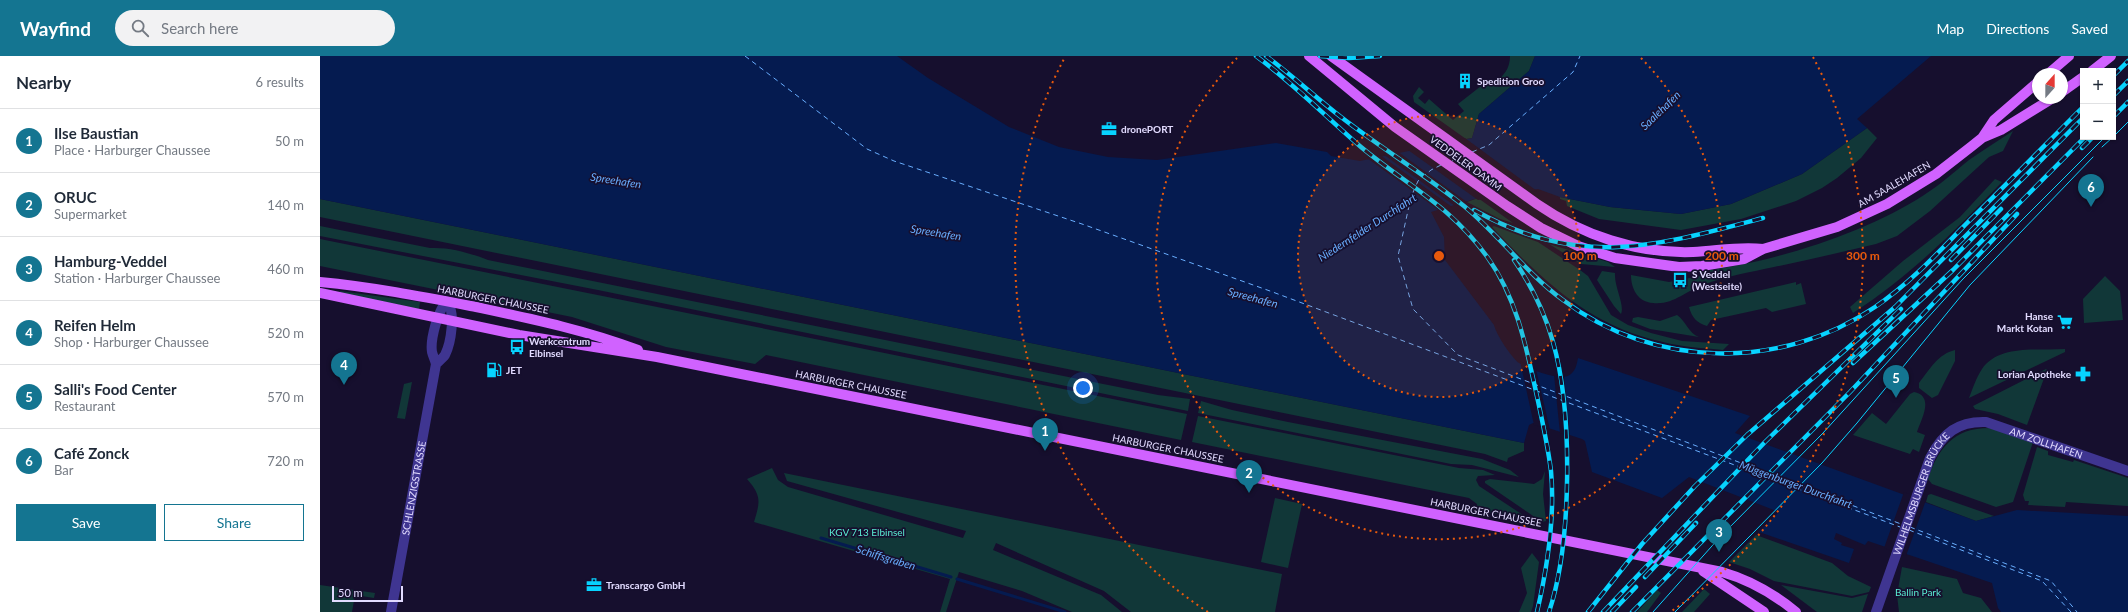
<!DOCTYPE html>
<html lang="en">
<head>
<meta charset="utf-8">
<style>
  :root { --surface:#fff; --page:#f2f2f3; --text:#1f2937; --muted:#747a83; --line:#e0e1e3; --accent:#147591 }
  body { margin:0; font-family:Lato,sans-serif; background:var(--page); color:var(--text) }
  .controls { position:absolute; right:12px; top:12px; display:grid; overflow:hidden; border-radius:0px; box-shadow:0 1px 3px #0004 }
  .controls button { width:36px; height:36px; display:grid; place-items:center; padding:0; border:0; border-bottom:1px solid var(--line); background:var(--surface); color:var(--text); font:20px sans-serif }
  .compass { position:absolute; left:1712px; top:12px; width:36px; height:36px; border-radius:50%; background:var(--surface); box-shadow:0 1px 3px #0004; rotate:21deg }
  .scale { position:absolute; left:12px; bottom:10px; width:71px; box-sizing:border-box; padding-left:4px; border:2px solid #e2dbff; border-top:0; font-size:11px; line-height:14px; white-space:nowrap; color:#e2dbff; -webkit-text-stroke:3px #160f2e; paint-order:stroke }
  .you { position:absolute; left:763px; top:332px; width:14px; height:14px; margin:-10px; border:3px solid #fff; border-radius:50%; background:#1a73e8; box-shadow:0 0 0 6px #1a73e833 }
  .badge { display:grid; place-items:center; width:26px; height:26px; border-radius:50%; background:var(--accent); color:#fff; font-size:13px; font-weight:700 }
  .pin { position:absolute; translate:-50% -33px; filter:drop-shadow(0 1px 2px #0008) }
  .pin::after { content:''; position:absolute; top:21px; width:14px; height:12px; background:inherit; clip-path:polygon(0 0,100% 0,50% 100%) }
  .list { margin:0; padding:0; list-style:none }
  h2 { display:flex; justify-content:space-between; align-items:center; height:52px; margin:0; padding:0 16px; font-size:17px }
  h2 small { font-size:13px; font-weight:400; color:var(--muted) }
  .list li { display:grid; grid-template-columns:26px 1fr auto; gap:12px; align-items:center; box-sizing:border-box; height:64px; padding:0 16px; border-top:1px solid var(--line) }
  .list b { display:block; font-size:15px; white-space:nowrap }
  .list p { margin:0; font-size:13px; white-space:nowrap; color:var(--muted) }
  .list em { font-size:13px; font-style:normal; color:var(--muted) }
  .actions { display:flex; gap:8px; padding:12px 16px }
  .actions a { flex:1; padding:9px 0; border:1px solid var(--accent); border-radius:0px; text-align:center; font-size:14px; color:var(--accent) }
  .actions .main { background:var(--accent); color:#fff }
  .icon { flex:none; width:22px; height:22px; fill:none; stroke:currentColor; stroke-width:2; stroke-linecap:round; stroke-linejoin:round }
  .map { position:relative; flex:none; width:1808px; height:556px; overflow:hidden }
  header { display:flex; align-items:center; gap:24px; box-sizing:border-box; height:56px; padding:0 20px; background:var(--accent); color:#fff }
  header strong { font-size:19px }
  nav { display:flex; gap:22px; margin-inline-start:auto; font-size:14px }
  .search { width:280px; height:36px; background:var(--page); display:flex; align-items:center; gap:10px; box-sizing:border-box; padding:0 14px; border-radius:22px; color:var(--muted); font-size:15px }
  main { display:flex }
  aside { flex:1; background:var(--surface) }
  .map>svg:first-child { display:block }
  .green { fill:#113738 }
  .water { fill:#051b50 }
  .pier { fill:#160f2e }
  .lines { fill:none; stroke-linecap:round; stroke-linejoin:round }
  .stream { stroke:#051b50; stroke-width:3 }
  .ferry { stroke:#69aeff; stroke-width:1; stroke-dasharray:5 4; stroke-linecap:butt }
  .minor { stroke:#3f3591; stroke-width:10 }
  .major { stroke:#d062ff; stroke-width:10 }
  .tram { stroke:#07d3ff; stroke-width:1 }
  .rail-casing { stroke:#07d3ff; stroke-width:4.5 }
  .rail { stroke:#160f2e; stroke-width:3; stroke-dasharray:9; stroke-linecap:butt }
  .ring { fill:none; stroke:#e8590c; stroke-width:2; stroke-dasharray:2 4 }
  .labels { text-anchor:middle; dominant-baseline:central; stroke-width:3.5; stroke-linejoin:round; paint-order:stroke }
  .poi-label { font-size:10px; font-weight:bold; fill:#e2dbff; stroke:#160f2e; text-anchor:start }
  .street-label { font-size:10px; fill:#e2dbff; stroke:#160f2e }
  .park-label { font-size:10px; fill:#5aedd3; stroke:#160f2e }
  .water-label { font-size:11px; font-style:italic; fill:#69aeff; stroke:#160f2e }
  .centre { fill:#e8590c; stroke:#160f2e; stroke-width:2 }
  .ring-label { font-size:12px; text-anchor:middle; font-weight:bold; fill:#e8590c; stroke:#160f2e; stroke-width:3.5; stroke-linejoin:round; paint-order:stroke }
</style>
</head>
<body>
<header>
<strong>Wayfind</strong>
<div class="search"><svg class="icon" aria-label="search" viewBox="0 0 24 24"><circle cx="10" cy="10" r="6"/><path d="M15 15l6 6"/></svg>Search here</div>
<nav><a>Map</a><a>Directions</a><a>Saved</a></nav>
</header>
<main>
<aside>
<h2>Nearby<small>6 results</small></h2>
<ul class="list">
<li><span class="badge">1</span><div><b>Ilse Baustian</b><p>Place · Harburger Chaussee</p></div><em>50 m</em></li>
<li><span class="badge">2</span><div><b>ORUC</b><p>Supermarket</p></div><em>140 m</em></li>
<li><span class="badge">3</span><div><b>Hamburg-Veddel</b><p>Station · Harburger Chaussee</p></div><em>460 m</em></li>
<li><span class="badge">4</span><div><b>Reifen Helm</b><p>Shop · Harburger Chaussee</p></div><em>520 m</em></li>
<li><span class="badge">5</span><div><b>Salli's Food Center</b><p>Restaurant</p></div><em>570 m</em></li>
<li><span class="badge">6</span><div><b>Café Zonck</b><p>Bar</p></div><em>720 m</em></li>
</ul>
<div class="actions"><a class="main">Save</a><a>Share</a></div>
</aside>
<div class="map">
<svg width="1808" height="556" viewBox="0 0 1808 556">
  <rect width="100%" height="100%" fill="#160f2e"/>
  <path class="green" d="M1190 0H1215L1209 15 1159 58 1152 82 1146 83 1094 46 1093 40 1099 31 1104 36 1098 42 1105 48 1109 43 1133 64 1144 55 1138 48 1170 23 1174 28C1184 19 1190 13 1190 0Z
    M1547 72 1557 82 1541 102 1517 122 1502 132 1476 145 1421 163 1361 174 1279 163 1247 150 1246 145 1240 143V141L1290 151 1361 158 1411 148 1482 118Z
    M1693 75 1683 95 1669 101 1610 155 1577 180 1556 188C1522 196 1488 204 1454 211 1431 216 1406 220 1383 229 1365 235 1354 249 1333 247 1318 246 1311 233 1311 219L1349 226 1390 218V214C1457 205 1548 176 1604 139 1620 129 1634 116 1649 104 1663 94 1678 85 1693 75Z
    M1675 123 1682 126C1636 174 1589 221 1533 257L1530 251 1583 205 1640 161Z
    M1158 142 1193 167 1180 163 1147 146Z
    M0 143 1204 387V395L1188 402 1187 406 1165 398 0 161Z
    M0 170 110 192C130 191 150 197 168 204L838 339 870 343 868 355 278 234 0 180Z
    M1174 170 1218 186 1260 214 1268 220 1291 259 1308 269 1331 277 1362 285 1409 288 1403 294C1383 292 1362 291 1343 286 1270 271 1221 223 1172 171Z
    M0 183 867 358 861 384 446 299 435 308 346 291 252 261 0 210Z
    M1229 188 1288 206 1295 211 1261 208Z
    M1282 215 1295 217C1294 231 1305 249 1301 258L1294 250 1277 224Z
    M1785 220 1800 235 1803 264 1764 267 1763 243Z
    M1476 226V229L1481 227 1486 248 1452 256 1446 252 1391 264 1387 270C1377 267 1372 262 1369 251Z
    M20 235 100 246 99 253 19 237Z
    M1357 259C1366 265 1368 277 1379 281L1330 273 1312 266 1313 262 1318 261 1340 265Z
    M1745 293V296L1649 342C1653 332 1656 322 1662 313 1679 288 1719 295 1745 293Z
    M1635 294V305L1618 339 1612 342 1599 332V327C1610 313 1618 298 1635 294Z
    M1726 313 1727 314 1707 369 1678 358 1655 353 1653 350Z
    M92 326 85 363 77 362 84 328Z
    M1594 336C1615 340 1601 364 1597 376L1605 379 1599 396 1593 393 1590 398 1533 379 1552 357 1566 368 1590 338Z
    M881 345 912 354 968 366 1162 403 1190 414 1199 421 1152 409 1131 408 878 357Z
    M878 360 1139 412 1163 414 1175 419 1158 420 1156 424 1159 430 1209 463 1158 455 1157 448 1149 442 872 386Z
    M1669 372 1684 375 1713 386 1693 446 1676 451 1612 428 1608 423C1618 392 1634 372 1669 372Z
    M1717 391 1728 395V399L1753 406 1754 404 1808 422V450L1746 446 1745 451 1708 449 1709 445H1705L1703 439Z
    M452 412 458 424 468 431 643 482 646 475 467 425 464 417 962 518 955 556H811L784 535 676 487 673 494 781 539 802 556H752L702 535 639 516 626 556H620L630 523 434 466C440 446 442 440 427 423Z
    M1225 415 1223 438 1226 465 1222 466 1165 427V425L1170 423 1214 428 1222 423Z
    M1611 438 1674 460 1656 465 1606 446 1608 439Z
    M955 442 982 448 968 512 941 506Z
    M1436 479 1512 507 1528 520 1551 531 1549 536 1532 540 1454 525 1430 513 1409 506Z
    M1212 497 1219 506 1213 550 1211 556H1199L1207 537 1201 512Z
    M1582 511 1637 523 1643 537 1661 542 1672 556H1579L1577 539Z
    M0 529 55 537 54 542 35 539 32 556H0Z
    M1461 529 1532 542 1548 538 1542 556H1497Z
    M1384 533 1390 538 1374 556H1362Z
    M1337 534 1341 537 1327 556H1317Z"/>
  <path class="water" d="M0 0H577L608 22 689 71 739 91 788 101 837 104 956 87 1007 96 1011 100 1040 105 1152 82 1159 58 1209 15 1215 0H1611L1537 63 1547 72 1482 118 1411 148 1361 158 1290 151 1240 141 1218 133 1158 142 1111 156 1124 181 1125 204 1174 269C1176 278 1191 301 1199 307 1208 313 1242 327 1251 318 1256 314 1257 307 1258 302L1430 360 1415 377 1656 465 1697 454 1808 460V556H1681L1678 552 1672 527 1548 485 1545 489 1516 477 1514 483 1522 487 1521 489 1534 493 1529 507 1439 476 1459 456 1369 421 1342 442 1272 416 1265 385 1262 383 1213 367 1209 369 1204 387 0 143Z"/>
  <path class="pier" d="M1145 82 1217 135 1158 144 1088 94Z
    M1077 95 1147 146 1135 150 1063 98Z
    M1060 99 1132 151 1120 155 1047 102Z
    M1200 305 1216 313 1230 374 1214 369Z
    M1234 319H1244L1250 380 1240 377Z
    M1584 436 1606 444 1586 500 1564 492Z"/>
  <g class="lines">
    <path class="stream" d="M501 482 631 521
      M637 523 745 556"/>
    <path class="ferry" d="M425 0 547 93 574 105 762 168 950 235 1580 471
      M1152 96 1169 89 1253 16 1260 0
      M1132 105 1142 100
      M1121 109 1111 114 1098 125 1091 141 1078 200 1093 253 1138 299 1581 468
      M1590 471 1731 525 1757 556
      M1589 474 1722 525 1751 556"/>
    <g class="minor">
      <path id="s1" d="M71 556 116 308C115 304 113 300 112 296 110 284 118 253 127 246 136 256 131 287 125 299 123 302 119 305 116 308"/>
      <path id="s2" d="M1556 556 1610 402C1623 377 1638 365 1666 366L1808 415"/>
    </g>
    <path class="major" d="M989 0 1075 71 1187 150 1221 172 1258 190 1295 202 1359 211 1382 210 1424 203 1443 193 1517 171 1567 148 1616 118 1652 90 1662 82 1674 64 1718 26
      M1011 0 1217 148C1262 179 1317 198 1373 196 1397 195 1419 190 1443 193
      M1772 15 1791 0
      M1728 18 1749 0
      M1742 36 1763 21
      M1662 82 1681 74 1733 42
      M0 226C53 231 104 241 156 251 212 263 265 274 318 294
      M0 237 199 279 337 301 1402 516C1430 524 1453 537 1476 556
      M1383 515 1444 556"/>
    <path class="tram" d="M1793 81 1808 66
      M1782 91 1793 81
      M1333 556 1400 481 1503 377 1643 223 1785 81
      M1355 556 1502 407 1537 367 1650 229 1773 101"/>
    <defs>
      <path id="rail" d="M936 0C974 28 1006 61 1041 91 1088 130 1131 150 1168 202 1198 244 1207 295 1218 345 1223 368 1228 391 1231 415 1235 459 1227 513 1217 556
        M946 0C972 19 995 41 1021 61 1061 92 1104 118 1144 150 1179 179 1206 217 1243 244 1334 313 1461 315 1555 251 1589 228 1617 198 1645 169 1685 130 1724 90 1763 51
        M1000 0 1029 2 1060 0
        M1793 20 1808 5
        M1793 40 1808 25
        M1793 61 1808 46
        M1762 92 1773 81
        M1154 154C1260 213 1333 191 1443 162
        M1194 204C1211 229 1225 257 1233 286 1253 356 1252 487 1229 556
        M1631 204 1681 153
        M1533 307 1633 214 1765 81
        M1325 521 1376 467
        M1268 556 1322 488 1375 430 1427 379 1575 251 1763 62
        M1283 556 1445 386 1581 253
        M1292 556 1316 531
        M1312 556 1530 336 1697 158"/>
    </defs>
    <use href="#rail" class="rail-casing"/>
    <use href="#rail" class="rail"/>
  </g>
  <circle cx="1119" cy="200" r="141" fill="#e8590c" fill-opacity=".12"/>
  <g class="ring">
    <circle cx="1119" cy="200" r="141"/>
    <path d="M1321 2A283 283 0 1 1 917 2"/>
    <path d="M888 556A424 424 0 0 1 745 1M1493 1A424 424 0 0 1 1350 556"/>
  </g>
  <defs>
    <symbol id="building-bare" viewBox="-9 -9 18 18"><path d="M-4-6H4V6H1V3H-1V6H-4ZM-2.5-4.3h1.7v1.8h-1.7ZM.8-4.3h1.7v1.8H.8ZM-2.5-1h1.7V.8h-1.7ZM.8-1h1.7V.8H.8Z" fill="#07d3ff" stroke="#160f2e" stroke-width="2.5" paint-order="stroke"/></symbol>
    <symbol id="office-bare" viewBox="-9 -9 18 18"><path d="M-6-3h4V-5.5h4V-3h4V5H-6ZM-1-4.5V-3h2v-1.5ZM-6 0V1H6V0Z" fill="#07d3ff" stroke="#160f2e" stroke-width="2.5" paint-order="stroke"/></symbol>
    <symbol id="bus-bare" viewBox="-9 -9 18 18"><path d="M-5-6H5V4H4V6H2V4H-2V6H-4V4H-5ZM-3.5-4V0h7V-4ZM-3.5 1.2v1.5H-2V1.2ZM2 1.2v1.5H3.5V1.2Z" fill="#07d3ff" stroke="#160f2e" stroke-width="2.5" paint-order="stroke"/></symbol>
    <symbol id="supermarket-bare" viewBox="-9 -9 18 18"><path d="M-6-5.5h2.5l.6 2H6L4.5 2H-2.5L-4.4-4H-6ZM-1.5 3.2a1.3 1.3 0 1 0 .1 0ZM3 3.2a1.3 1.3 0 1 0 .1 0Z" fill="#07d3ff" stroke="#160f2e" stroke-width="2.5" paint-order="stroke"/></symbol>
    <symbol id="fuel-bare" viewBox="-9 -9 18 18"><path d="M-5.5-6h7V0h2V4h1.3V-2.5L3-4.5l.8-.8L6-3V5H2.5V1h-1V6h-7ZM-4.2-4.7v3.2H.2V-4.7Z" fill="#07d3ff" stroke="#160f2e" stroke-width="2.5" paint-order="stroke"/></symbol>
    <symbol id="pharmacy-bare" viewBox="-9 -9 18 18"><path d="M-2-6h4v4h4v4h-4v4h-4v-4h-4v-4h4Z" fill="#07d3ff" stroke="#160f2e" stroke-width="2.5" paint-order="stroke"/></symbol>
  </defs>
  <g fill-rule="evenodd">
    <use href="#building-bare" x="1134" y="14" width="22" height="22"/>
    <use href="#office-bare" x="778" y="62" width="22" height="22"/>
    <use href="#bus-bare" x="1349" y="213" width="22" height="22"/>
    <use href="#supermarket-bare" x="1734" y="255" width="22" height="22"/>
    <use href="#bus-bare" x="186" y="280" width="22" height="22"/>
    <use href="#fuel-bare" x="163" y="303" width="22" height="22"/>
    <use href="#pharmacy-bare" x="1752" y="307" width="22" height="22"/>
    <use href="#office-bare" x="263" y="518" width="22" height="22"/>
  </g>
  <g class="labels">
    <g class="poi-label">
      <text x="1157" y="25">Spedition Groo</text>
      <text x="801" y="73">dronePORT</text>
      <text x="1372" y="218">S Veddel<tspan x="1372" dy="12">(Westseite)</tspan></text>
      <text x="1733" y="260" text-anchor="end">Hanse<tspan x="1733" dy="12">Markt Kotan</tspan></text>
      <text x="209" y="285">Werkcentrum<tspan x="209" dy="12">Elbinsel</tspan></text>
      <text x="186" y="314">JET</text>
      <text x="1751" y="318" text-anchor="end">Lorian Apotheke</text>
      <text x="286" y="529">Transcargo GmbH</text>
    </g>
    <g class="street-label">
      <text transform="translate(1146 107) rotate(36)">VEDDELER DAMM</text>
      <text transform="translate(1574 128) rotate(-30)">AM SAALEHAFEN</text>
      <text transform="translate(173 243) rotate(11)">HARBURGER CHAUSSEE</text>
      <text transform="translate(531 328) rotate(11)">HARBURGER CHAUSSEE</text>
      <text stroke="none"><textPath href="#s2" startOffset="298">AM ZOLLHAFEN</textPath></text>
      <text transform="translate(848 392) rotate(11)">HARBURGER CHAUSSEE</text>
      <text stroke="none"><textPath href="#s1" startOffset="126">SCHLENZIGSTRASSE</textPath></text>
      <text stroke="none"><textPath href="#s2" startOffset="127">WILHELMSBURGER BRÜCKE</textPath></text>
      <text transform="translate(1166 456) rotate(11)">HARBURGER CHAUSSEE</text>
    </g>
    <g class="park-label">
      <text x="547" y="476">KGV 713 Elbinsel</text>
      <text x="1598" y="536">Ballin Park</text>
    </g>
    <g class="water-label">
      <text transform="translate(1340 54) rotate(-44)">Saalehafen</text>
      <text transform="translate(296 124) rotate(9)">Spreehafen</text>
      <text transform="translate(1047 171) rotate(-33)">Niedernfelder Durchfahrt</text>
      <text transform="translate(616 176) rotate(9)">Spreehafen</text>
      <text transform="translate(933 241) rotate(15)">Spreehafen</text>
      <text transform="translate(1476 428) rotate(20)">Müggenburger Durchfahrt</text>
      <text transform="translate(566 501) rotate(17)">Schiffsgraben</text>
    </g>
  </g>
  <circle cx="1119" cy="200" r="6" class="centre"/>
  <g class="ring-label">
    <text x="1260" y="204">100 m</text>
    <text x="1402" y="204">200 m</text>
    <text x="1543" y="204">300 m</text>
  </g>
</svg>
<div class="controls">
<button>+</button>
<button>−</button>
</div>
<svg class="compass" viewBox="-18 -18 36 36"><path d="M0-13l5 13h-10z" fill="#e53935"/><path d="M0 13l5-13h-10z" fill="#747a83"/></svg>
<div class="scale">50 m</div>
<div class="you"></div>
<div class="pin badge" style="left:725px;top:395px">1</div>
<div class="pin badge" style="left:929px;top:437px">2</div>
<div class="pin badge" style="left:1399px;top:496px">3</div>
<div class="pin badge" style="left:24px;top:329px">4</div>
<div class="pin badge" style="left:1576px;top:342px">5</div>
<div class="pin badge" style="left:1771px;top:151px">6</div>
</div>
</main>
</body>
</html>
